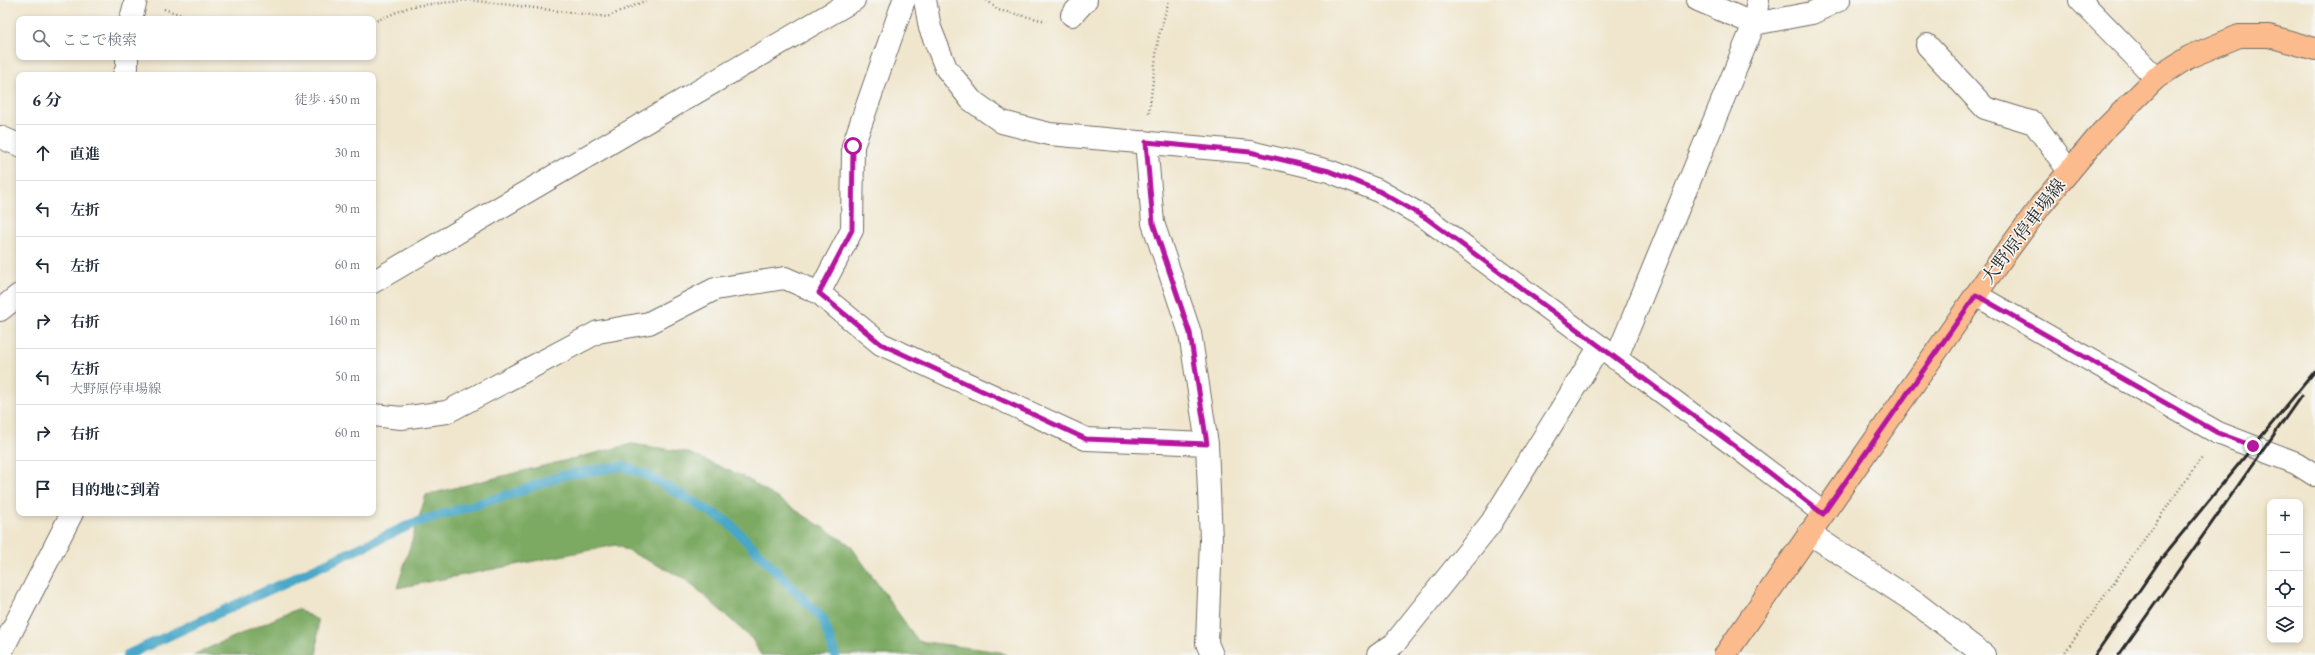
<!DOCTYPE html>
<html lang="ja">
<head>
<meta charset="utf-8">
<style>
  :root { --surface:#fff; --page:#f6f6f7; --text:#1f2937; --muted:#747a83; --line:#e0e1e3 }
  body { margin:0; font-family:"EB Garamond","Noto Serif JP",serif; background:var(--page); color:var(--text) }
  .controls { position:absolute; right:12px; bottom:12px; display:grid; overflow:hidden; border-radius:8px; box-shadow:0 2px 6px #0003 }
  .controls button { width:36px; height:36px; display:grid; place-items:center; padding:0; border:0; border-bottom:1px solid var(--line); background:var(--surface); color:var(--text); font:20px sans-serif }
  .stop { position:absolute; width:12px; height:12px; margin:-9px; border:3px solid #b5179e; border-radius:50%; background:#fff }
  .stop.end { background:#b5179e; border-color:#fff; box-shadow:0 1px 4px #0008 }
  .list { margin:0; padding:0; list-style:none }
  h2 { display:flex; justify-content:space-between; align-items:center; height:52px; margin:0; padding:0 16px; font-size:17px }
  h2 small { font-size:13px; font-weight:400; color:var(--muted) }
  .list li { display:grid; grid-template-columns:26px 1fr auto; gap:12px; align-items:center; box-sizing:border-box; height:56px; padding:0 16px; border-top:1px solid var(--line) }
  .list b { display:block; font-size:15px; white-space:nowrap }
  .list p { margin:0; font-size:13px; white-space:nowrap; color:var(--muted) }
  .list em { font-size:13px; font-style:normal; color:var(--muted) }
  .icon { flex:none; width:22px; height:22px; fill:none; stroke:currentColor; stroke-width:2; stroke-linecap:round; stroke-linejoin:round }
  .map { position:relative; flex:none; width:2315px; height:655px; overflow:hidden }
  .search { position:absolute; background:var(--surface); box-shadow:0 2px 6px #0003; left:16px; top:16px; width:360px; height:44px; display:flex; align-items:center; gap:10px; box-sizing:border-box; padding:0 14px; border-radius:8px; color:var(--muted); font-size:15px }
  .panel { position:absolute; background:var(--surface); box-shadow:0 2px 6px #0003; left:16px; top:72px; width:360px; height:444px; border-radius:8px }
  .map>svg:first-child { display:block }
  .forest { fill:#7daa64; stroke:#546a48 }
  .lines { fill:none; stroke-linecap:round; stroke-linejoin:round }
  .stream { stroke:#48a7c7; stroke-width:10 }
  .minor-casing { stroke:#706c64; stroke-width:24 }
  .major-casing { stroke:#706c64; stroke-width:24 }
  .path { stroke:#706c64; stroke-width:2.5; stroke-dasharray:1 3; stroke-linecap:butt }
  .minor { stroke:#fff; stroke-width:22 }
  .major { stroke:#fbbb8d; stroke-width:22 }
  .rail { stroke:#2b2b2b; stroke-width:3 }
  .route { stroke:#b5179e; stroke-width:5 }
  .labels { text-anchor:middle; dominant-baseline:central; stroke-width:3.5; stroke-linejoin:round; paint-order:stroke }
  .street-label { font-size:18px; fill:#2b2b2b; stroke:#f6f6f2 }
</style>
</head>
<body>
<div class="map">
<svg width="2315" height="655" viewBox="0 0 2315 655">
  <rect width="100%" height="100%" fill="#f6f6f2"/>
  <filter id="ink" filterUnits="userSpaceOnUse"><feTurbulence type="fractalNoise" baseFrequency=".025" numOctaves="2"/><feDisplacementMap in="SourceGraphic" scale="8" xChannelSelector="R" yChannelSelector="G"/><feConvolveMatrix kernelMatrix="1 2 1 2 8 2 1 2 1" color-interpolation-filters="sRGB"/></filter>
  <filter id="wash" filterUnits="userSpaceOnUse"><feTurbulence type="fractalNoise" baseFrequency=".012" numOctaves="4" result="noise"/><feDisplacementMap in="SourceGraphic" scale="16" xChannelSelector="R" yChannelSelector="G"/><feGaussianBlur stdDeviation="0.9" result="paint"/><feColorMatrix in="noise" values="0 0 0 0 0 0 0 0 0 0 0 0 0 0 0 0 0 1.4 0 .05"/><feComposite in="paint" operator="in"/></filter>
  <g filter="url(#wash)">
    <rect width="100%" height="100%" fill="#f0e6cd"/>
    <path class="forest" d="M632 444 686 452 744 477 850 545 918 641 1001 652 1006 655H761L752 639 686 579 616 545 397 588 426 495Z
      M297 609 318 620 317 655H193Z"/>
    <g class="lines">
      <path class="stream" d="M127 655 414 523 515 493 564 475 623 466 647 475 728 522 823 619 835 655"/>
    </g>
  </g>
  <g filter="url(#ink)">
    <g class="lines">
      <defs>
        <path id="minor" d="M925 0 930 28 946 68 971 100 1002 122 1049 134 1250 152 1329 171 1377 190 1426 218 1739 449 1823 513
          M1698 0 1754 24 1812 13 1839 0
          M2080 0 2156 78
          M1072 15 1086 0
          M131 19 136 0
          M1927 45 1985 108 2034 123 2069 171
          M124 75 127 68V57
          M0 137 19 145
          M1146 142 1153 223 1190 333 1207 444 1211 540 1207 643 1212 655
          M373 282 854 0
          M819 293 852 230 853 146 904 0
          M1976 295 2218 433 2296 463 2315 475
          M0 310 19 295
          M1616 359 1754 24 1758 0
          M373 415 401 418 447 412 598 332 649 323 715 289 785 278 819 293 881 344 1086 439 1207 444
          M1809 533 1916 603 1984 655
          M0 654 72 513
          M1378 655 1394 644 1491 523 1600 346"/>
        <path id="major" d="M1725 655 1989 276 2041 205 2102 132 2156 78 2189 57 2239 36H2269L2315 49"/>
      </defs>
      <use href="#minor" class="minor-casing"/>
      <use href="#major" class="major-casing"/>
      <path class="path" d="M987 0 998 10 1046 21
        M164 9 193 19
        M373 22 412 6 470 0 607 17 647 0
        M1149 113 1158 39 1169 0
        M2063 655 2202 457"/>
      <use href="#minor" class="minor"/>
      <use href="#major" class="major"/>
      <path class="rail" d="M2095 655 2161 559 2315 371
        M2119 655 2301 396"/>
    </g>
  </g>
  <g class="lines" filter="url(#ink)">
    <path class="route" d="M853 146 852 230 819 293 881 344 1086 439 1207 444 1190 333 1153 223 1146 142 1250 152 1329 171 1377 190 1426 218 1739 449 1823 514 1976 295 2218 433 2253 446"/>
  </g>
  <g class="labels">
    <g class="street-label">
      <text transform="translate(2023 231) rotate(-53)">大野原停車場線</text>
    </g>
  </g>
</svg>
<div class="controls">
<button>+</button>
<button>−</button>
<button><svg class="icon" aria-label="locate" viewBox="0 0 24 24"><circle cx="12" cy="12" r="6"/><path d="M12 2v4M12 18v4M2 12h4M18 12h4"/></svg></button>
<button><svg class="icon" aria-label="layers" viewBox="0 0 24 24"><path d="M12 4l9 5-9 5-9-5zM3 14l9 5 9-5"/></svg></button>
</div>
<div class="stop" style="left:853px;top:146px"></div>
<div class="stop end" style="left:2253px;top:446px"></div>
<div class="search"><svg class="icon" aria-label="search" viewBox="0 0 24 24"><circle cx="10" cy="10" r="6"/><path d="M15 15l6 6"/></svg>ここで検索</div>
<section class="panel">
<h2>6 分<small>徒歩 · 450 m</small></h2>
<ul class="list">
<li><svg class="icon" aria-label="ahead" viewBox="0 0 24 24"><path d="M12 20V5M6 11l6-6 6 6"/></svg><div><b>直進</b></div><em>30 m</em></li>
<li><svg class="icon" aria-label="left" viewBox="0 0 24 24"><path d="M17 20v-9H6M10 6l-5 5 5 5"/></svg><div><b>左折</b></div><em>90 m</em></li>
<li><svg class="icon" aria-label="left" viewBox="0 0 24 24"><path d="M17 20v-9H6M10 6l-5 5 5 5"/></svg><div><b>左折</b></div><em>60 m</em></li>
<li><svg class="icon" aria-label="right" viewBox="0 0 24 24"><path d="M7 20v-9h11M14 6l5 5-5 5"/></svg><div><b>右折</b></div><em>160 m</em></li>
<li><svg class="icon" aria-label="left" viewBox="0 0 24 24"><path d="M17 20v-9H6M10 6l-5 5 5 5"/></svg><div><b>左折</b><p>大野原停車場線</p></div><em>50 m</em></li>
<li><svg class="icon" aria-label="right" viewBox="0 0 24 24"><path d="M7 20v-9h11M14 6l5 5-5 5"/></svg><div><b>右折</b></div><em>60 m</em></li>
<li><svg class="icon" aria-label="arrive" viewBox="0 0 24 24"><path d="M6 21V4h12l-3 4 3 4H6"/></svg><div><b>目的地に到着</b></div></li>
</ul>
</section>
</div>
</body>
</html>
